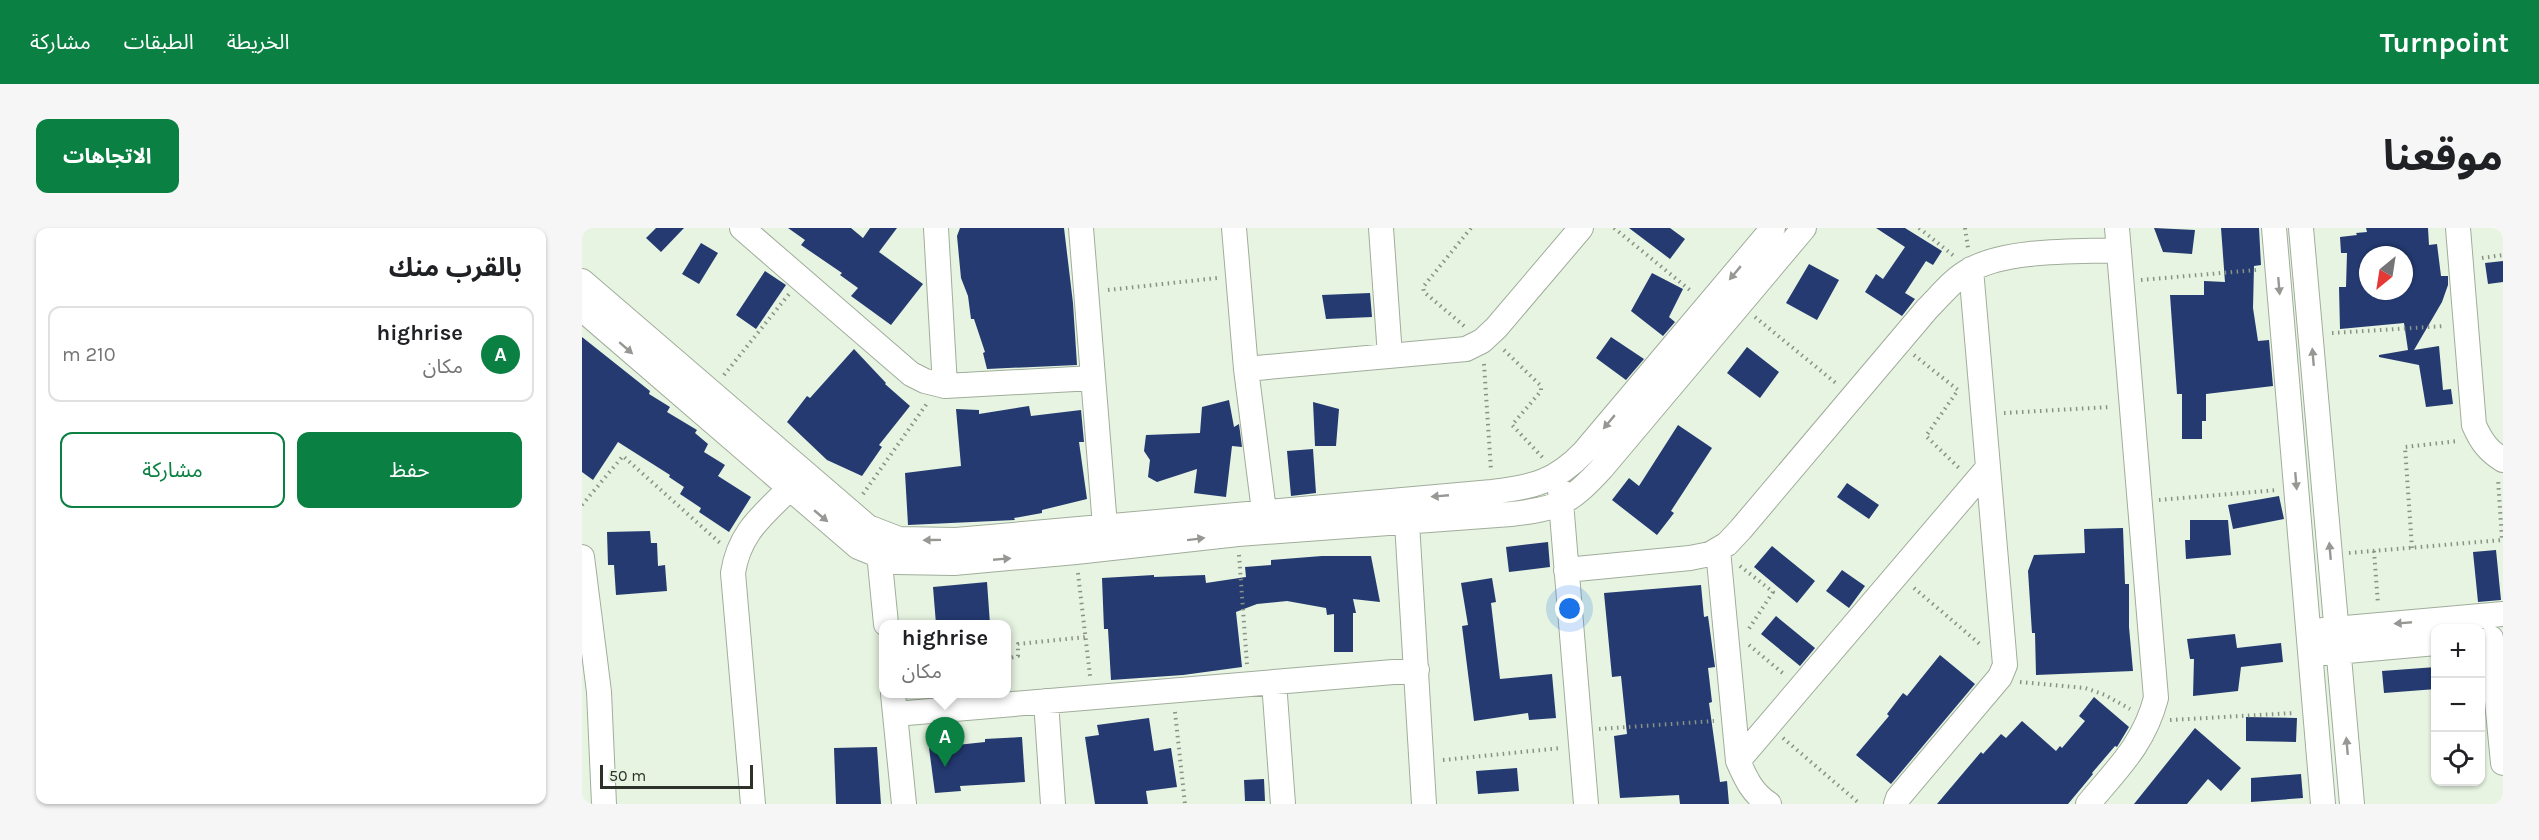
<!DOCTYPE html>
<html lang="ar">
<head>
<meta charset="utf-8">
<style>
  :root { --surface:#fff; --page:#f6f6f6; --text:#202124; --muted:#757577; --line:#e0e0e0; --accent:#0b8043 }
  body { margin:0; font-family:Karla,"Noto Sans Arabic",sans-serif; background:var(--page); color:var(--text); direction:rtl }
  .controls { position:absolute; right:18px; bottom:18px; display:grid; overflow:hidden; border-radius:12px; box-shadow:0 2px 4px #0004 }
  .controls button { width:54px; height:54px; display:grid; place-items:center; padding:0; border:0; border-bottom:2px solid var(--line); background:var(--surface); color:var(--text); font:30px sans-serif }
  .compass { position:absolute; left:1777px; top:18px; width:54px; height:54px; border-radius:50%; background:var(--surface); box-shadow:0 2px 4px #0004; rotate:210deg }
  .scale { position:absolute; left:18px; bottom:15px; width:153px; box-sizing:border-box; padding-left:6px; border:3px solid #2c312a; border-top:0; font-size:16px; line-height:21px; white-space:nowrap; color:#2c312a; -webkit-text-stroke:4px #e6f4e1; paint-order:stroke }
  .you { position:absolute; left:988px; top:381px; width:21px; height:21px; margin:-15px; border:4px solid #fff; border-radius:50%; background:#1a73e8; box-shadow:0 0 0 9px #1a73e833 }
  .badge { display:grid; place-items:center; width:39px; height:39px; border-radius:50%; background:var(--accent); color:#fff; font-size:20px; font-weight:700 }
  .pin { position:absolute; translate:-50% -50px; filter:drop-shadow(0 2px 3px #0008) }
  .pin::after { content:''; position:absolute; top:32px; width:21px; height:18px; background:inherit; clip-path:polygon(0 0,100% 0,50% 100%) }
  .popup { position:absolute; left:297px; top:392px; width:132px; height:78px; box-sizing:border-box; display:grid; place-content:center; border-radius:12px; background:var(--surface); filter:drop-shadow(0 2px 4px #0005); font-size:20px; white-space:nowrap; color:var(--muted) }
  .popup b { font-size:22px; color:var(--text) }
  .popup::after { content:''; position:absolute; left:50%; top:100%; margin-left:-12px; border:12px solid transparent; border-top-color:var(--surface) }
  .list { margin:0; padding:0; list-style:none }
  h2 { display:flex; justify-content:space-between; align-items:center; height:78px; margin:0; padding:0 24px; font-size:26px }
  h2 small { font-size:20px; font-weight:400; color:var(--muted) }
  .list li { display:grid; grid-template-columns:39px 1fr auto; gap:18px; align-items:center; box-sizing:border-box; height:96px; margin:0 12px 12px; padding:0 12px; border:2px solid var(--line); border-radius:12px }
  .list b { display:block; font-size:22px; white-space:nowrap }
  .list p { margin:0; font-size:20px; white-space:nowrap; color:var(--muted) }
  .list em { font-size:20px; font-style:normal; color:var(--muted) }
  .actions { display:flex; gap:12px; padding:18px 24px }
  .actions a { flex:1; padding:14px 0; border:2px solid var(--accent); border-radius:12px; text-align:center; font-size:21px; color:var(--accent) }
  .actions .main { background:var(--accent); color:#fff }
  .icon { flex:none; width:33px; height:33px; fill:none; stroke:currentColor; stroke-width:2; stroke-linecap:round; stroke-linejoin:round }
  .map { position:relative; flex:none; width:1921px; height:576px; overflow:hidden; direction:ltr; border-radius:12px }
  header { display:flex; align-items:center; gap:36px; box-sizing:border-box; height:84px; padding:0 30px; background:var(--accent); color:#fff }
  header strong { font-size:28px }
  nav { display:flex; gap:33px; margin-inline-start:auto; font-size:21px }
  .intro { display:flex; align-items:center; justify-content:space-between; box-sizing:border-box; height:144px; padding:0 36px }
  h1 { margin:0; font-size:42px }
  .button { padding:15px 27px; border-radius:12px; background:var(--accent); color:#fff; font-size:21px; font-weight:700 }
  main { display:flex; gap:36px; padding:0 36px }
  aside { flex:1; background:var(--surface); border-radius:12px; box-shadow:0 2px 4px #0004 }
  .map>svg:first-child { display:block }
  .building { fill:#243a71; fill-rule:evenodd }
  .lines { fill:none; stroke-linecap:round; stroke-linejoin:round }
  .minor-casing { stroke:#a0ad9b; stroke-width:26 }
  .path { stroke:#889285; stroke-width:4; stroke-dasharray:1.5 4.5; stroke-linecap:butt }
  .minor { stroke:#fff; stroke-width:24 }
  .oneway { fill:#969894 }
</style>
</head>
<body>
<header>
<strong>Turnpoint</strong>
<nav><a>الخريطة</a><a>الطبقات</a><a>مشاركة</a></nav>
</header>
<div class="intro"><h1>موقعنا</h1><a class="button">الاتجاهات</a></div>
<main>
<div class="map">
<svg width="1921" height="576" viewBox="0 0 1921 576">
  <rect width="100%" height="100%" fill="#e6f4e1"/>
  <path class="building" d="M74 0H102L79 24 64 10Z
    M206 0H269L281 10 288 0H315L297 24 341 56 309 97 269 68 276 60 258 47 260 45 219 17 223 12Z
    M378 0H482L491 75 495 137 405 141 401 125 403 124 392 91H389L386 68 379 50 375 8Z
    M1047 0H1088L1103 11 1088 31Z
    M1294 0H1323L1360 23 1351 37 1344 33 1323 65 1333 71 1320 88 1283 64 1294 46 1301 51 1323 19Z
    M1572 0 1613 2 1610 26 1581 24Z
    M1639 0H1677L1679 37 1672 38 1671 80 1676 113 1687 112 1691 158 1624 166V193H1620V211H1600V166H1595L1588 67H1622V53L1643 54Z
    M1784 0H1846L1847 17 1855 16 1859 48H1866V57L1860 74 1832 122 1857 118 1861 162 1869 161 1871 176 1844 179 1837 137 1797 129V127L1826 122 1822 95 1758 101 1757 59H1764L1765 25H1759L1758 9 1775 7 1774 5 1785 4ZM1786 27H1822V63H1786Z
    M119 15 136 25 117 56 100 46Z
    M1921 33V54L1906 56 1903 35Z
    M1227 36 1257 52 1235 92 1204 75Z
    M183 43 204 57 174 101 154 87Z
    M1070 45 1101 61 1087 89 1093 94 1081 108 1049 83Z
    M788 65 790 89 744 91 740 67Z
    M0 109 68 163 67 166 88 179 85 184 115 202 113 205 126 216 122 224 143 237 136 248 169 269 147 304 117 284 119 280 98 266 102 259 87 249 88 247 36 214 11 252 0 244Z
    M1029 109 1062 131 1044 152 1014 130Z
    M1165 119 1197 144 1178 170 1145 145Z
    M272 121 304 155 303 156 328 178 297 217 300 219 280 248 245 232 205 194 225 168 228 170Z
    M647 172 652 199 657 196 660 219 650 218 644 269 612 265 615 241 575 254 566 249 568 232 562 223 564 207 618 205 620 179Z
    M731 174 757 181 754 218H733Z
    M447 178 449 188 499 182 502 214H497L505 271 460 282V285L432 290 433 292 326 297 323 245 379 238 374 181 397 182V186Z
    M1096 197 1130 220 1089 283 1092 285 1075 307 1030 272 1047 250 1057 258Z
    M731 221 734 265 709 268 705 223Z
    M1265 255 1297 277 1287 291 1255 269Z
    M1697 268 1702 291 1651 301 1646 277Z
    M1608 292H1646L1649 327 1604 331 1603 312H1608Z
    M1541 300 1543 356H1547V399L1551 443 1454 447 1453 405H1450L1446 343 1452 327 1503 325 1502 301Z
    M68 303 69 315H75L76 338 83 337 85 363 34 367 32 337H26L25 304Z
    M966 314 968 339 927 344 924 319Z
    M1190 318 1233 353 1215 375 1172 339Z
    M1914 322 1919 372 1896 374 1891 324Z
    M740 328H789L798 374 771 371 774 385H771V424H752V386L745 387 744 380 705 373 675 376 654 384 660 439 601 447 529 452 526 401H522L520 350 572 347V349L623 347 624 355 664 349 663 339 689 337V332Z
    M1260 342 1283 358 1267 380 1244 363Z
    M910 350 914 374 909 375 918 451 970 446 974 490 947 492 946 485 892 493 880 398 886 397 879 355Z
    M405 354 408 396H354L351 359Z
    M1119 357 1122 389 1126 388 1133 439 1126 440 1130 474 1127 475 1138 554 1145 553 1147 576H1098L1097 567 1038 570 1032 508 1045 506 1039 448 1030 449 1022 365Z
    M1194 388 1233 420 1218 438 1179 406Z
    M1653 406 1655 420 1699 415 1701 434 1659 439 1656 463 1611 468 1612 431H1608L1605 411Z
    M1358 427 1393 456 1309 556 1274 527 1307 488 1305 486 1321 465 1325 468Z
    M1854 439V461L1802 465 1800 443Z
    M1512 469 1547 499 1535 519 1533 518 1510 545 1511 546 1486 576H1355L1399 524 1401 526 1419 506 1424 510 1440 493 1474 523 1478 518 1480 520 1503 493 1497 488Z
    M1664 489 1715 490 1714 514 1664 513Z
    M567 490 572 523 589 520 595 559 564 563 566 576H513L503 509 517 507 515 497Z
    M1613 500 1659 540 1639 563 1626 551 1605 576H1552Z
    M440 509 443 554 378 558 379 563 353 565 347 520 403 514V511Z
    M295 519 299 576H254L252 520Z
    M935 540 937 563 896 566 894 543Z
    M1719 546 1721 570 1669 574V550Z
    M682 551 683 573H663L662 552Z"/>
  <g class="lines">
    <defs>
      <path id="minor" d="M160 0 329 146 343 153 363 158 511 150
        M354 0 363 158
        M499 0 523 298
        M652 0 664 141 682 283
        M799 0 808 128
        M1692 0 1741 576
        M1719 0 1770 576
        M1876 0 1892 197C1899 213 1906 223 1921 232
        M0 53 286 299 317 311 374 312 910 264C951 259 973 254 1002 224L1191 0
        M0 81 276 319 313 334 372 335 494 324 656 306 929 286C976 281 988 275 1020 240L1222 0
        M664 141 884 121 900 113 914 100 999 0
        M978 262 1004 576
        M825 295 842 576
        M296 315 304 396
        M1136 322 1156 533C1164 551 1170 565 1187 576
        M0 329 17 464 22 576
        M984 342 1108 330 1128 326 1145 316 1159 301 1345 81C1359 67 1372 50 1390 41 1428 21 1494 24 1537 22
        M1741 402 1921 386
        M1909 410 1921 535
        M1743 425 1854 415
        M692 454 701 576
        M311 466 322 576
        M464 473 471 576
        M313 486 835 442
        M1156 533 1404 242
        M171 576 151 345C157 305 180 288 207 261
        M1314 576 1316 570 1418 449 1423 437 1389 41
        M1506 576C1536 540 1562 516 1574 470L1535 0"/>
    </defs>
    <use href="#minor" class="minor-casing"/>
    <path class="path" d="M1032 0 1109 63
      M1337 0 1372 28
      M1383 0 1386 20
      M1900 30 1921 27
      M1559 52 1674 42
      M526 62 635 50
      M1173 89 1255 156
      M882 98 842 64 841 59 889 0
      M1750 105 1862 98
      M922 122 959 158V163L930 197 962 231
      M1332 127 1376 162 1344 208 1377 240
      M902 136 909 242
      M142 147 207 66
      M1422 185 1528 179
      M281 266 346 174
      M1577 272 1695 262
      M0 277 41 228 138 315
      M1830 320 1823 219 1876 213
      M1792 323 1796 376
      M1767 325 1920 312 1916 251
      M657 327 665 436
      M1158 338 1191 364 1166 402
      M496 345 508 448
      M1332 360 1399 417
      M1167 417 1203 447
      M424 431 436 428V416L504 409
      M1438 454 1503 460 1523 467 1548 481
      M593 484 603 576
      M1588 492 1712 485
      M1017 501 1132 493
      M1201 510 1278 576
      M861 532 979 520"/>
    <use href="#minor" class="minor"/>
  </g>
  <defs><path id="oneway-solid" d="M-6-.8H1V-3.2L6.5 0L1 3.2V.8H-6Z" transform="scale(1.5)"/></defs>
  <g class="oneway">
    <use href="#oneway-solid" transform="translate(1153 45) rotate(130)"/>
    <use href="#oneway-solid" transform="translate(1697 58) rotate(85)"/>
    <use href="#oneway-solid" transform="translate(44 120) rotate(41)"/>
    <use href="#oneway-solid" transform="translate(1731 129) rotate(-95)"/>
    <use href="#oneway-solid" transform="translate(1027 194) rotate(130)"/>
    <use href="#oneway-solid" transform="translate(1714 253) rotate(85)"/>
    <use href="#oneway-solid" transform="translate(858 268) rotate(175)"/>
    <use href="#oneway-solid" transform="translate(239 288) rotate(40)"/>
    <use href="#oneway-solid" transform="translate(614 311) rotate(-7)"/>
    <use href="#oneway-solid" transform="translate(350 312) rotate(179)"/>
    <use href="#oneway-solid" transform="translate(1748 323) rotate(-95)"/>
    <use href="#oneway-solid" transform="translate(420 331) rotate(-5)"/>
    <use href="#oneway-solid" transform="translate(1821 395) rotate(175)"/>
    <use href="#oneway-solid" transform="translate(1765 518) rotate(-95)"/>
  </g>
</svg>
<div class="controls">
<button>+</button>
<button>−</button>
<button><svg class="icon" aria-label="locate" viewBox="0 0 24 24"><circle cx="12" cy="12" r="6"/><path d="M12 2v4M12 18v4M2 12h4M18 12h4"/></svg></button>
</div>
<svg class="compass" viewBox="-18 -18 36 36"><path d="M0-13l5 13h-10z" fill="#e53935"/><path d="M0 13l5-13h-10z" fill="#757577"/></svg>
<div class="scale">50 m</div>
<div class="you"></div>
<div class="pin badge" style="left:363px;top:539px">A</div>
<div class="popup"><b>highrise</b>مكان</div>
</div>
<aside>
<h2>بالقرب منك<small></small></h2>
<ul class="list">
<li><span class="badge">A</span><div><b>highrise</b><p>مكان</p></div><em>210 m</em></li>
</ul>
<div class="actions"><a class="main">حفظ</a><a>مشاركة</a></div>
</aside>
</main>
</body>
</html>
